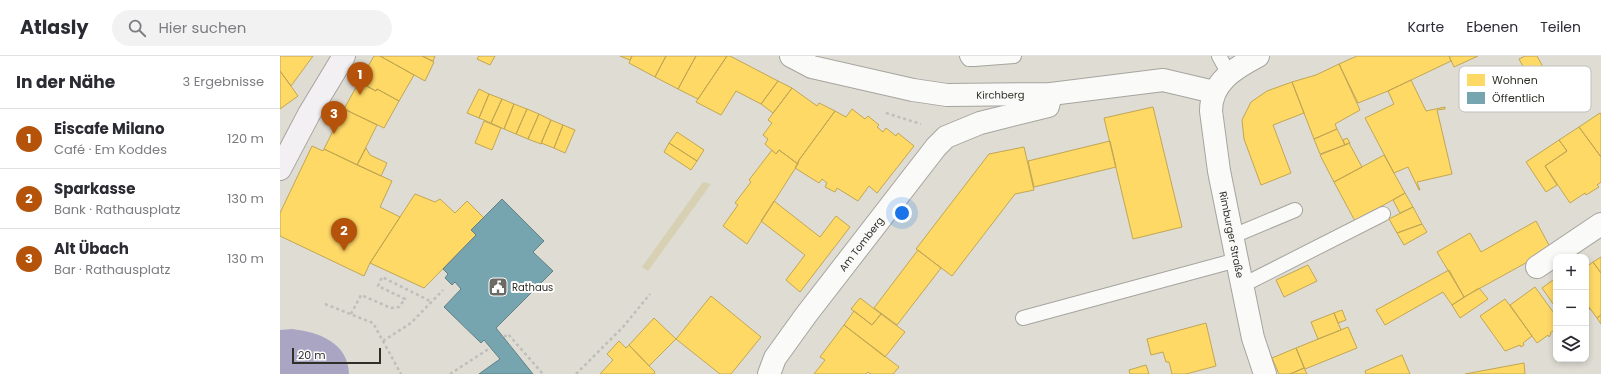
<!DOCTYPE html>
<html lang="de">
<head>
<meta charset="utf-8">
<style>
  :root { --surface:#fff; --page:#f2f2f3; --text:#2b2b33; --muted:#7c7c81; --line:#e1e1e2; --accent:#b45309 }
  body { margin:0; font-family:Poppins,sans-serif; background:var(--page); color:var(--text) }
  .controls { position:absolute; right:12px; bottom:12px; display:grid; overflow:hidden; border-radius:8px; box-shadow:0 2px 6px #0003 }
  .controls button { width:36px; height:36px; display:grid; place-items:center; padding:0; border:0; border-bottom:1px solid var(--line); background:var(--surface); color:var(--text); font:20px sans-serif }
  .scale { position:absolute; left:12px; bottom:10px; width:89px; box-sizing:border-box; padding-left:4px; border:2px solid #2f2e27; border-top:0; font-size:11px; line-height:14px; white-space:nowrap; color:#2f2e27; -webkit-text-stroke:3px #fff; paint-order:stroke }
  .you { position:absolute; left:622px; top:157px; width:14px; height:14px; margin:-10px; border:3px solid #fff; border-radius:50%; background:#1a73e8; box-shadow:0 0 0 6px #1a73e833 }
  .badge { display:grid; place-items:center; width:26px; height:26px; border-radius:50%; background:var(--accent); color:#fff; font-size:13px; font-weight:700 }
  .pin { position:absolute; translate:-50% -33px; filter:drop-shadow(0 1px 2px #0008) }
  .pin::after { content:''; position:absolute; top:21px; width:14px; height:12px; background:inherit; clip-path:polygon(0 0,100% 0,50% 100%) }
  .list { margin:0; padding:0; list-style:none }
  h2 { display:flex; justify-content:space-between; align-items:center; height:52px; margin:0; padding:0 16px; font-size:17px }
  h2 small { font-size:13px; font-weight:400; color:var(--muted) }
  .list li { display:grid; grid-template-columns:26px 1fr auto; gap:12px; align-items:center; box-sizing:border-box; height:60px; padding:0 16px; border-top:1px solid var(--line) }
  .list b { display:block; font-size:15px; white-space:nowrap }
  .list p { margin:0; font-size:13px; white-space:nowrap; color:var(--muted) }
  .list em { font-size:13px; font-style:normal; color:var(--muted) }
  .icon { flex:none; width:22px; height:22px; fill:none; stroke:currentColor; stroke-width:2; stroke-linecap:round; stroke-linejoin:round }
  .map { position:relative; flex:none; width:1321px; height:318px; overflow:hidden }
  header { display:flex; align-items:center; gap:24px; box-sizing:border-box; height:56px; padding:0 20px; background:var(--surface); border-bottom:1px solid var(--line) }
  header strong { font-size:19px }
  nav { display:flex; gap:22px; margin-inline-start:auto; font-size:14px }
  .search { width:280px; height:36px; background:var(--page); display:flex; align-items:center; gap:10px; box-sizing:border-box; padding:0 14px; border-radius:22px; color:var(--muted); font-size:15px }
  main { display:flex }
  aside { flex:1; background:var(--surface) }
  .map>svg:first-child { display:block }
  .green { fill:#d7d0b3 }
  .water { fill:#aba5c4 }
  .homes { fill:#ffd966; stroke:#c1a653 }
  .public { fill:#76a5af; stroke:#618186 }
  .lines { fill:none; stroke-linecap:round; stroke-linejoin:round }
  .lane-casing { stroke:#a6a49e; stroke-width:16 }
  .street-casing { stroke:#a6a49e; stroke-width:24 }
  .secondary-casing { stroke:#a6a49e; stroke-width:24 }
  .path { stroke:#bfbeba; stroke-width:2.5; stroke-dasharray:3 3; stroke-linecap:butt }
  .lane { stroke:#fafaf8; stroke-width:14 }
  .street { stroke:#fafaf8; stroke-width:22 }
  .secondary { stroke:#f2f0f2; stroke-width:22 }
  .labels { text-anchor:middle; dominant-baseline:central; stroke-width:4; stroke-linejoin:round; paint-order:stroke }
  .street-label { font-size:10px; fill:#2f2e27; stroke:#fff }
  .poi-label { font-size:10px; fill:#2f2e27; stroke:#fff; text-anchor:start }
  .key { fill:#fff; stroke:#c1c0be; stroke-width:1 }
  .key-label { font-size:11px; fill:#2f2e27 }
</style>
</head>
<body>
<header>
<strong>Atlasly</strong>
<div class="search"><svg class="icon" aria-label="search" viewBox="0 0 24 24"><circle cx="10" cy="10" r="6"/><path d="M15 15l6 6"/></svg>Hier suchen</div>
<nav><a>Karte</a><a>Ebenen</a><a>Teilen</a></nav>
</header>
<main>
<aside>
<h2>In der Nähe<small>3 Ergebnisse</small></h2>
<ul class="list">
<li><span class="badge">1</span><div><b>Eiscafe Milano</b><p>Café · Em Koddes</p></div><em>120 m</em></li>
<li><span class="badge">2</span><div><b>Sparkasse</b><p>Bank · Rathausplatz</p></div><em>130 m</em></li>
<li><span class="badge">3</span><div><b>Alt Übach</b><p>Bar · Rathausplatz</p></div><em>130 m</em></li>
</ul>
</aside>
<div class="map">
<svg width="1321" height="318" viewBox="0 0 1321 318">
  <rect width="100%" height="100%" fill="#dedcd3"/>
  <path class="green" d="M423 126 431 128 368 215 362 211Z"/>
  <path class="water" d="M12 273C38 276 68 286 69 318H0V274Z"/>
  <path class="homes" d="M0 0H33L11 30 0 15Z
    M94 0H100L134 19 119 45 97 33 96 35 79 26Z
    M100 0H142L154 6 145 25Z
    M142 0H155L153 5Z
    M199 0H215L210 9 197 3Z
    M340 0H352L350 4Z
    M352 0H386L375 21 349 7Z
    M386 0H416L398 33 375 21Z
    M416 0H447L418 43 398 33Z
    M447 0H450L498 25 481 48 456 35 441 59 416 46Z
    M1077 0H1169L1171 5 1108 35 1078 47 1059 8Z
    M1169 0H1198L1174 11Z
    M1245 0H1257L1273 29 1258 38 1239 3Z
    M1059 8 1080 54 1055 68 1057 73 1034 83 1012 26 1036 19Z
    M0 15 18 40 0 53Z
    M1131 24 1146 55 1165 51V53L1157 54 1172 118 1137 126 1140 134H1139L1128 111 1114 117 1085 62 1114 48 1108 35Z
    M498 25 512 32 493 57 481 48Z
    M79 26 96 35 97 33 119 45 104 72 64 53Z
    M1012 26 1024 57 993 69 1011 117 981 129 964 83 962 64 971 46 987 35Z
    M512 32 537 50 539 47 555 55 519 104 518 108 499 94 496 98 485 88 488 83 483 79 492 67 488 64Z
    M199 33 209 38 199 62 187 57Z
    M209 38 222 43 211 67 199 62Z
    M222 43 234 48 224 73 211 67Z
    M234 48 247 53 236 78 224 73Z
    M873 51 902 171 853 183 824 62Z
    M64 53 97 69 77 109 44 93Z
    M247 53 259 58 248 83 236 78Z
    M572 53 585 63 588 60 599 69 597 71 603 76 606 72 616 80 618 77 634 90 597 137 589 130 578 145 557 132 555 136 545 131 547 127 542 123 539 127 515 112 519 104 555 55 566 61Z
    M1320 57 1321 58V101L1299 71Z
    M259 58 271 64 261 88 248 83Z
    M271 64 283 69 274 92 261 87Z
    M204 65 221 72 212 94 195 87Z
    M283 69 295 74 285 97 274 92Z
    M1299 71 1321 101V126L1317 129 1319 131 1306 139 1305 137 1290 147 1265 110 1287 95 1279 84Z
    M1057 73 1065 89 1040 98 1034 83Z
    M397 76 424 94 417 105 389 87Z
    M1067 82 1070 87 1065 89 1063 84Z
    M1279 84 1287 95 1265 110 1277 129 1266 136 1246 106Z
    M830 85 836 111 754 131 748 105Z
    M389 87 417 105 411 114 384 96Z
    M1069 87 1082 111 1054 126 1040 99Z
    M32 90 43 95 44 93 112 125 100 151 120 161 90 207 84 220 0 180V157Z
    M744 91 754 134 735 138 672 220 636 193 709 98Z
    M86 92 90 99 107 107 101 120 77 109Z
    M492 94 496 98 499 94 518 108 467 188 443 170 458 149 455 147 471 126 469 124Z
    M1104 99 1125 137 1075 165 1054 126Z
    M1125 137 1133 151 1120 157 1113 144Z
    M135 138 155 146 160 143 175 157 187 145 204 162 191 174 196 179 144 232 90 207Z
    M494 145 540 181 556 160 570 171 520 236 506 224 525 199 481 165Z
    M1133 151 1142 168 1117 177 1109 163Z
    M1256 165 1271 193 1184 241 1157 196 1190 177 1201 196Z
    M1142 168 1147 176 1124 189 1117 177Z
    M638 194 661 212 617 269 594 252Z
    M1321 201V217L1313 206Z
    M1313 206 1321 217V259L1317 262 1306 247V211Z
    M1028 209 1037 225 1004 241 996 224Z
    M1169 214 1184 241 1172 249 1163 236 1105 269 1096 254Z
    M1273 224 1276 229V252L1262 232Z
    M1255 231 1276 260V273L1270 277 1271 278 1269 281 1268 279 1257 287 1230 249Z
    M1199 232 1208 243 1180 262 1172 249Z
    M431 240 481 281 451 318H440L396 283Z
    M580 242 601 258 592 269 571 253Z
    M1225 243 1252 280 1243 287 1244 289 1241 291 1240 289 1225 295 1200 260Z
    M1306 247 1310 253 1306 256Z
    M1062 254 1066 264 1058 267 1054 257Z
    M574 255 592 269 601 258 625 276 605 301 564 269Z
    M1054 257 1061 274 1038 283 1031 266Z
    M1321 259V268L1317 262Z
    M374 262 396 283 369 310 349 289Z
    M926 267 936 310 906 318H892L889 306H886L883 296 871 299 867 283Z
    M564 269 619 311 613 318H591L588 316 586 318H534L545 304 540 301Z
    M1068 271 1077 292 1025 313 1016 292Z
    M339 285 346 292 349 289 375 316 374 318H320L333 304 327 298Z
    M1016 292 1024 312 1010 318H999L992 302Z
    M1122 299 1130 318H1086L1085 315Z
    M1244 307 1245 318H1185Z
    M866 309 869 318H850L849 314Z
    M1024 312 1027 318H1010Z"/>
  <path class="public" d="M222 143 264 185 253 196 273 215 216 272 253 318H199L220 303 204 284 201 287 164 251 181 233 175 226 172 229 165 222 168 218 163 213 196 179 191 174Z"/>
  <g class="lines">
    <defs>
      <path id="lane" d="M687 0 689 3H694L734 0
        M939 0 949 18
        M953 180 1015 154
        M963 229 1103 158
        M743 262 957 204"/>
      <g id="street">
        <path id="s1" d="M511 0 532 11 633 34 667 39 771 38 883 24 934 36"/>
        <path id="s2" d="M978 0C955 12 931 26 931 55L939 115 957 204 973 282 985 318"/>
        <path d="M1257 211 1321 168"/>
        <path id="s3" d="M489 318 495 302 526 259 656 91 666 81 700 67 768 50 771 38"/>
      </g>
      <path id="secondary" d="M0 113 29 58 64 0"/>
    </defs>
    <use href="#lane" class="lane-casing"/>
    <use href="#street" class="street-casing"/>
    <use href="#secondary" class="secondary-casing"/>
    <path class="path" d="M606 57 641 68
      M45 248 93 267 121 318
      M71 258 81 239 111 252 119 251 125 243 98 230 102 221 152 246
      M224 281 228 278 263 318
      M103 285 131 267 163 234
      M170 318 210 292
      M296 318 343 271 370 238"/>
    <use href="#lane" class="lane"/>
    <use href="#street" class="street"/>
    <use href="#secondary" class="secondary"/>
  </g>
  <defs>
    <symbol id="civic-square" viewBox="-11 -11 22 22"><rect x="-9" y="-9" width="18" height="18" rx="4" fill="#6c6b63" stroke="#fff"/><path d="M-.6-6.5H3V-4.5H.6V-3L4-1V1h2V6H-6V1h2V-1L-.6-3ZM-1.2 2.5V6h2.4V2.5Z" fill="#fff"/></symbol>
  </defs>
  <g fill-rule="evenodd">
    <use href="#civic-square" x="207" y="220" width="22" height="22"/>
  </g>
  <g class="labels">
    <g class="street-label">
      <text stroke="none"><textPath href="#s1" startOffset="215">Kirchberg</textPath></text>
      <text stroke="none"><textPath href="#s2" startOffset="202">Rimburger Straße</textPath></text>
      <text stroke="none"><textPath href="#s3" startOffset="160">Am Tomberg</textPath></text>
    </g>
    <g class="poi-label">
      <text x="232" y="231">Rathaus</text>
    </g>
  </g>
  <rect x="1179" y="10" width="132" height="46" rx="6" class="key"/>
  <rect x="1187" y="18" width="18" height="12" fill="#ffd966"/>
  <rect x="1187" y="36" width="18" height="12" fill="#76a5af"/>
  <g class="key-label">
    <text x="1212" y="28">Wohnen</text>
    <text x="1212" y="46">Öffentlich</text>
  </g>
</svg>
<div class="controls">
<button>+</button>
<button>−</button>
<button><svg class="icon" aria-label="layers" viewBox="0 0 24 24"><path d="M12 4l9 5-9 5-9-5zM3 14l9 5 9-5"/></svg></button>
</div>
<div class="scale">20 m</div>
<div class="you"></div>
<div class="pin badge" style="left:80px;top:39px">1</div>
<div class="pin badge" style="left:64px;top:195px">2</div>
<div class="pin badge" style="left:54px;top:78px">3</div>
</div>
</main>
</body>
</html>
